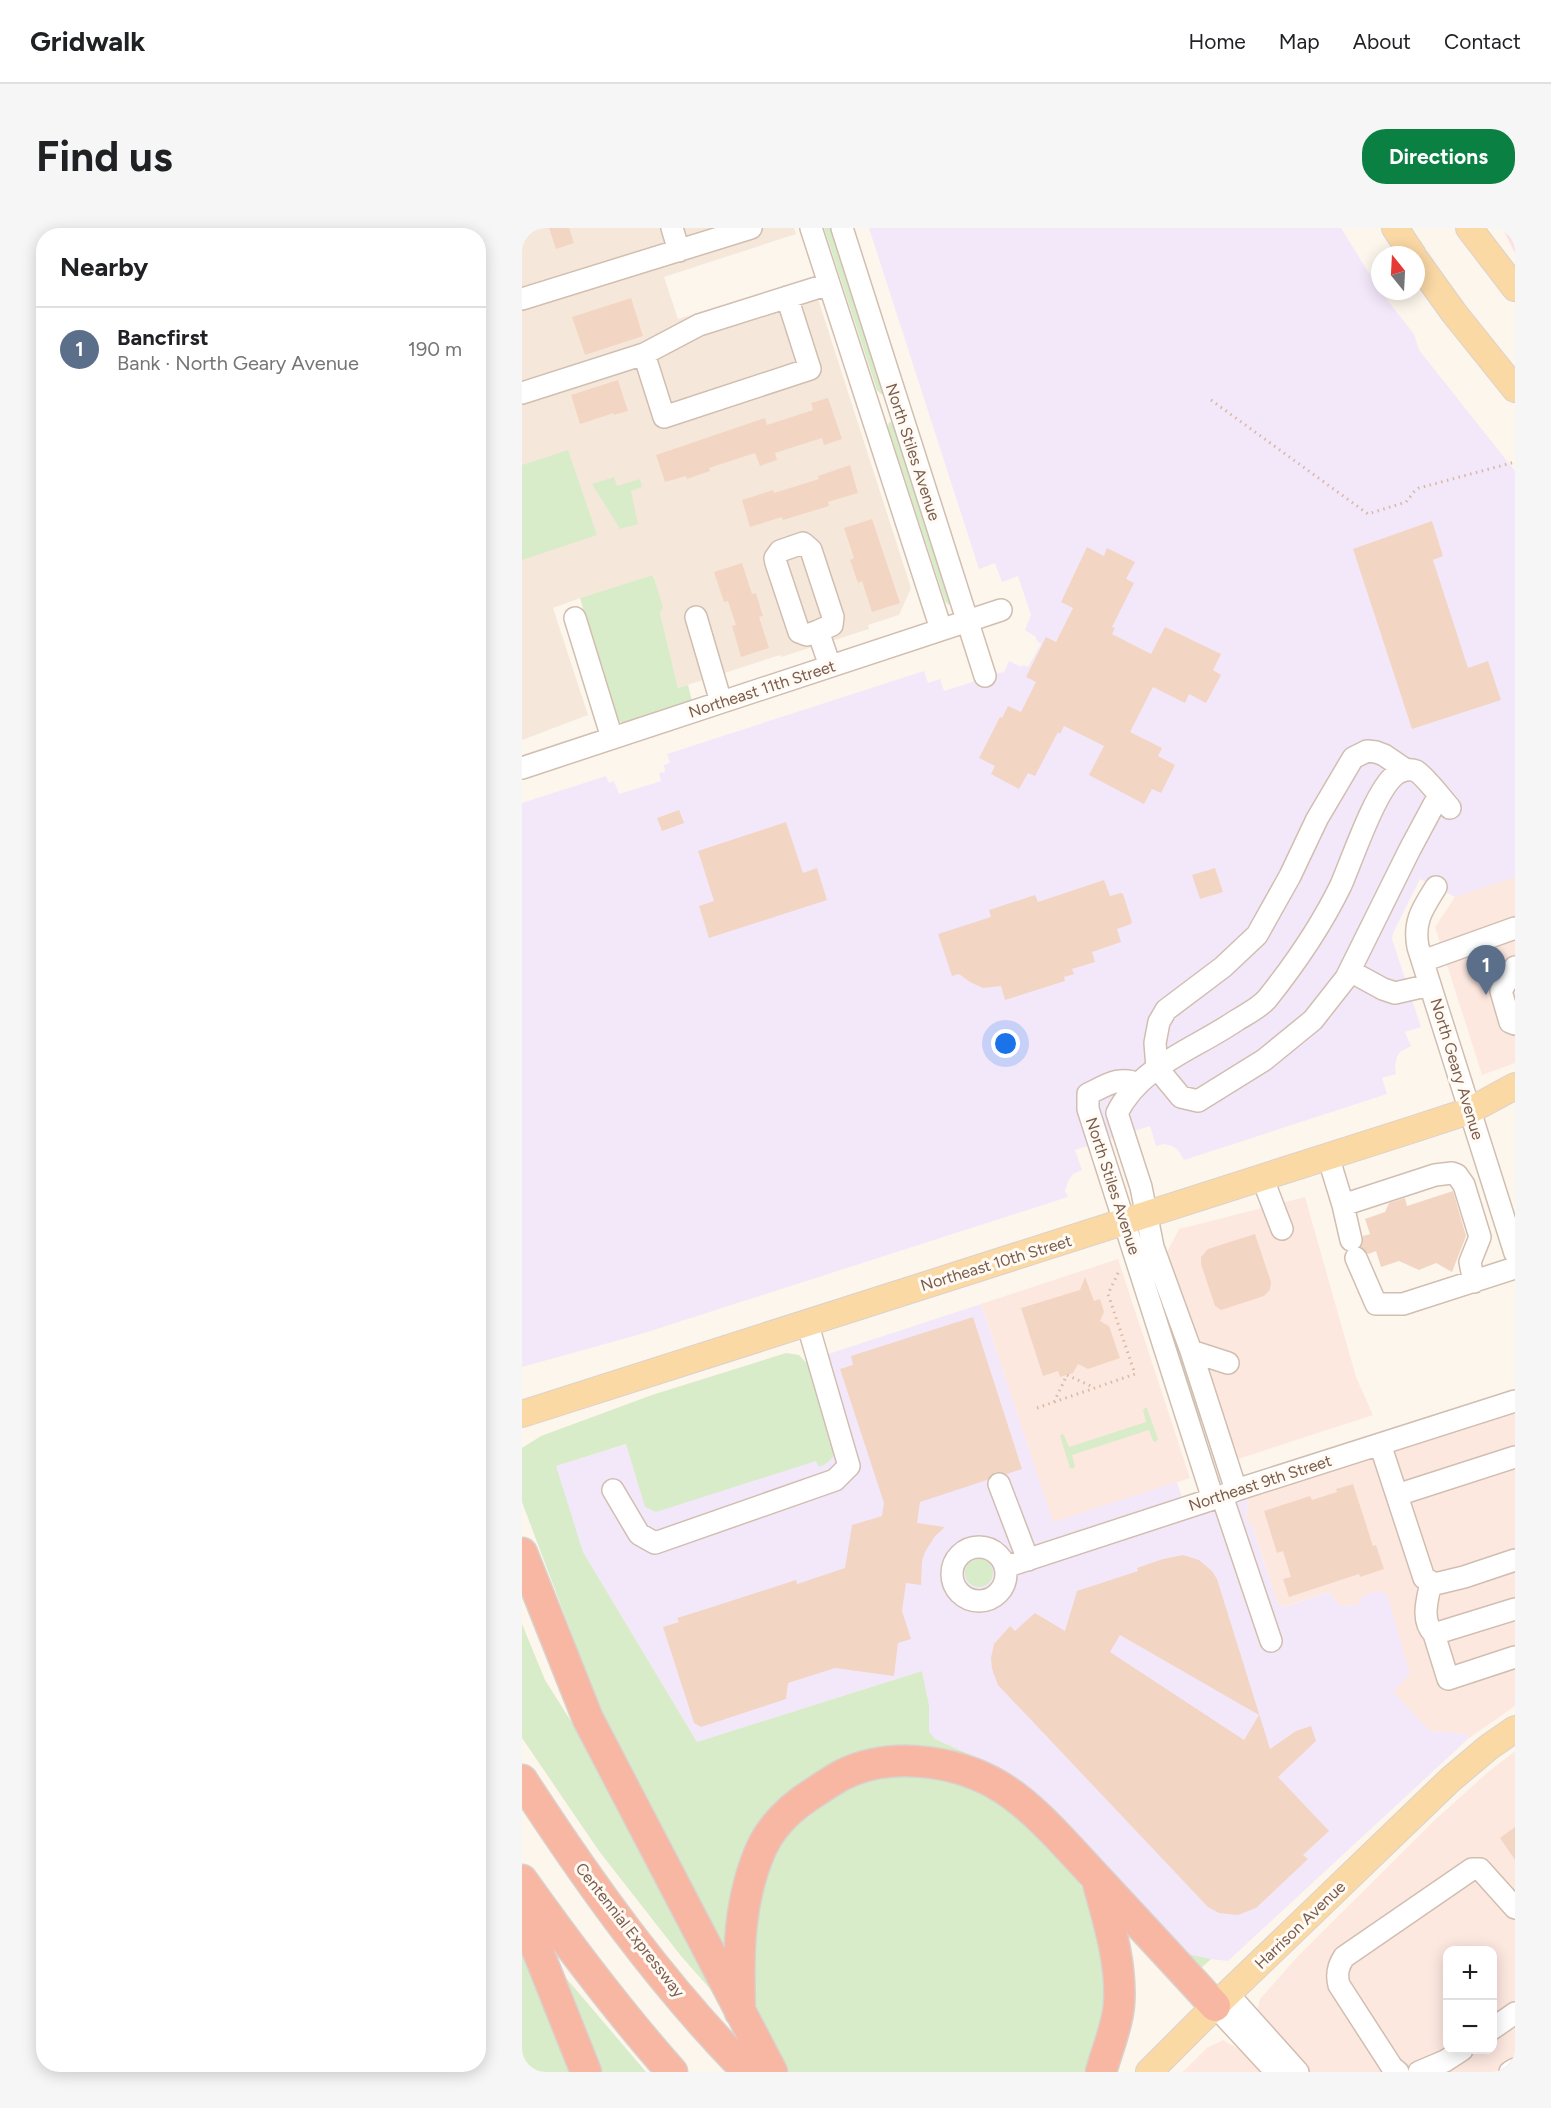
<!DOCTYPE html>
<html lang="en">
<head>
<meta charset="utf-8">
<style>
  :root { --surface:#fff; --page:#f6f6f6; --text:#202124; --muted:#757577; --line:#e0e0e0; --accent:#0b8043 }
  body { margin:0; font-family:Figtree,sans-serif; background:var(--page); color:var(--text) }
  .controls { position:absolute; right:18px; bottom:18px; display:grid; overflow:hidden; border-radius:12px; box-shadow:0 3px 15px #0003 }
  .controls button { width:54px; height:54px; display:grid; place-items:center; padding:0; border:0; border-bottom:2px solid var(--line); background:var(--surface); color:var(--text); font:30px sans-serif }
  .compass { position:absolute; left:849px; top:18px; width:54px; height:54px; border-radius:50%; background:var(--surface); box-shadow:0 3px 15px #0003; rotate:342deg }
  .you { position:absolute; left:484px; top:816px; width:21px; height:21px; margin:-15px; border:4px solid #fff; border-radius:50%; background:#1a73e8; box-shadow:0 0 0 9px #1a73e833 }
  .badge { display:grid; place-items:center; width:39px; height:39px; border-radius:50%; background:var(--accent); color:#fff; font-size:20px; font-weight:700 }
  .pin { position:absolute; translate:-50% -50px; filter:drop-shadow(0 2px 3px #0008) }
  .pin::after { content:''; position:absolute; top:32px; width:21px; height:18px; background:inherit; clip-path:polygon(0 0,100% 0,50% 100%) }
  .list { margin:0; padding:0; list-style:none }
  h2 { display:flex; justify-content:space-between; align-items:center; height:78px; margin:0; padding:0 24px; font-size:26px }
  h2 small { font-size:20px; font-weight:400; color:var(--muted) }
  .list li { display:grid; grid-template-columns:39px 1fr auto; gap:18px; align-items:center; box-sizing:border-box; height:84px; padding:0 24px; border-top:2px solid var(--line) }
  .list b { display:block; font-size:22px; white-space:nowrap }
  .list p { margin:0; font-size:20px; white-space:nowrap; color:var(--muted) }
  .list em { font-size:20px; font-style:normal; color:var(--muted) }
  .map { position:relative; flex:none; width:993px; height:1844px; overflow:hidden; border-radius:24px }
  header { display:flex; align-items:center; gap:36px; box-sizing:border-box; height:84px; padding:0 30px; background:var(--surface); border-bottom:2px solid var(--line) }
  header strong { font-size:28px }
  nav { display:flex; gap:33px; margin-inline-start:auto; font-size:21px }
  .intro { display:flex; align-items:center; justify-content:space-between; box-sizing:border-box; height:144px; padding:0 36px }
  h1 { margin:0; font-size:42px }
  .button { padding:15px 27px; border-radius:24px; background:var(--accent); color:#fff; font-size:21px; font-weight:700 }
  main { display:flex; gap:36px; padding:0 36px }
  aside { flex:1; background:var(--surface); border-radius:24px; box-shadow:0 3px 15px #0003 }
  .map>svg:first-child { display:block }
  .residential { fill:#f5e8da }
  .commercial { fill:#fde8e0; fill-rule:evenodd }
  .education { fill:#f3e8fa }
  .medical { fill:#fbdfe3 }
  .green { fill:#d8ecc9 }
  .building { fill:#f3d5c3; fill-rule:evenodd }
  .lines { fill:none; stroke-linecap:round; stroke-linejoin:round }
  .minor-casing { stroke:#d1beb0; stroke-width:24 }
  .major-casing { stroke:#dad1cd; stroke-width:28 }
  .highway-casing { stroke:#dad1cd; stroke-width:33 }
  .path { stroke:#d9b8a5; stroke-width:3; stroke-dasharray:1.5 4.5; stroke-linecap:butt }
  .minor { stroke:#fff; stroke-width:21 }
  .major { stroke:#fbd9a5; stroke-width:26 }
  .highway { stroke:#f7b7a3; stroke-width:30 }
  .labels { text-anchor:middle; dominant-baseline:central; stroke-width:6; stroke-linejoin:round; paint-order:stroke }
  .street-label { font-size:16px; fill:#7a5c4d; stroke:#fffaf3 }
</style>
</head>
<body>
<header>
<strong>Gridwalk</strong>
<nav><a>Home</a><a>Map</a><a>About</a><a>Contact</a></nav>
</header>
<div class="intro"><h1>Find us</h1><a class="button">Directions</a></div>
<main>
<aside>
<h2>Nearby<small></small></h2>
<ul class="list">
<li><span class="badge" style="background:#5c6f8a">1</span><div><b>Bancfirst</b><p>Bank · North Geary Avenue</p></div><em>190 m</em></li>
</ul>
</aside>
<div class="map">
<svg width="993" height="1844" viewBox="0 0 993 1844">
  <rect width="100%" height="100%" fill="#fdf6ec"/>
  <path class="residential" d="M0 0H272L274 6 142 49 156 91 289 49 389 360 377 387 346 397 347 401 259 429 258 427 156 460 138 385 132 347 58 370 31 380 66 487 0 512Z"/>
  <path class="commercial" d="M993 649V835L960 847 913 699 933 669Z
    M783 969 834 1149 851 1187 713 1232 645 1024 657 1001Z
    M596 1031 668 1250 531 1295 459 1076Z
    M993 1184V1478L947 1510 944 1506 908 1503 871 1464 840 1368 836 1377 818 1378 807 1364 762 1379 755 1375 730 1297 725 1293 724 1284 727 1276 725 1270Z
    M993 1523V1844H782L735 1783 738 1771 777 1727 914 1591 965 1545ZM926 1722H970V1822H926Z
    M701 1812 715 1820 744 1844H661L685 1820Z"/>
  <path class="education" d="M347 0H819L858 63 892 106 897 122 993 243V649L933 669 898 651 871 705 870 711 899 799 883 804 889 818 878 824 875 829 873 838 874 846 860 850 865 866 662 932 656 922 650 918 642 916 634 918 628 898 553 922 560 942 551 946 546 953 543 963 546 969 119 1106 0 1139V575L84 548 87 555 92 553 97 566 139 553 137 545 143 544 142 537 148 535 145 526 402 443 406 455 418 451 422 463 456 452 463 448 482 444 487 433 500 439 501 437 506 439 519 416 514 412V409L503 402 509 387 496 348 480 354 473 335 457 341Z
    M459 1076 531 1294 655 1254 663 1278 681 1284 725 1270 727 1276 724 1284 725 1293 730 1297 755 1375 763 1379 807 1364 818 1378 836 1377 840 1368 857 1363 865 1366 888 1446 871 1464 908 1503 944 1506 947 1510 706 1733 680 1730 665 1726 503 1556 478 1540 413 1511 407 1505V1477L400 1443 175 1514 61 1324 33 1238 288 1160 282 1134Z"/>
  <path class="medical" d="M980 0H993V25L984 7Z"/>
  <path class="green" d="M302 0H310L361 160V166H359L355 162Z
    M367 194 372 195 429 376 427 377 423 373 366 199Z
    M46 222 75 307 0 332V237Z
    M92 249 95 258 118 251 120 259 109 263 116 296 98 301 70 256Z
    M131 347 141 379 138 385 156 460 166 457 170 473 101 495 97 493 90 479 58 370Z
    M640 1080 662 1124 682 1194 676 1193Z
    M264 1125 277 1127 287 1138 313 1224C310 1232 305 1236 297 1239L294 1233 134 1284 123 1279 104 1216 34 1238 61 1324 175 1514 400 1443 407 1477V1504L413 1511 478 1540 503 1556 665 1726 689 1731 675 1744 454 1537 288 1555 201 1730 96 1529 0 1274V1220L19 1208 130 1167Z
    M623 1180H625L636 1211 634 1214 631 1213 627 1202 550 1227 553 1238 551 1241 548 1240 538 1208 540 1206 542 1207 547 1219 624 1194 621 1182Z
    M443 1345a14 14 0 1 1 28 0a14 14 0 1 1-28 0Z
    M0 1396 23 1452 98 1571 197 1771 159 1728 77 1623 0 1510Z
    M413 1545 481 1573 547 1639 566 1669 589 1771 568 1844H261L239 1796 231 1765 227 1732 245 1633 280 1586 349 1548Z
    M0 1715 56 1844H0Z
    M33 1737 124 1844H74Z"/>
  <path class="building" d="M27 0H47L52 15 34 21Z
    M109 70 121 108 63 127 50 89Z
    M96 152 106 183 92 187V185L58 196 49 167Z
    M306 170 320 211 302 217 300 210 253 225 255 232 238 238 233 225 187 240 188 243 165 251 164 248 143 254 134 227 243 190 245 197 291 182 289 175Z
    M328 237 336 265 306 274 307 278 261 292 260 289 228 299 220 272 251 262 252 265 297 251 296 248Z
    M350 291 378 375 350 384 340 353 336 355 328 332 332 330 322 300Z
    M910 293 921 328 911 332 946 440 966 433 979 472 890 501 831 321Z
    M565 319 582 328 585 320 613 334 604 351 612 355 590 399 593 400 590 406 629 426 643 399 699 426 691 442 699 447 684 475 667 466 663 475 631 459 608 504 640 520 636 528 653 537 639 565 630 561 622 576 567 547 582 518 542 498 538 506 536 504 513 548 506 545 497 561 469 546 473 538 457 530 478 489 480 490 486 478 499 484 514 454 504 449 524 409 534 414 551 380 539 374Z
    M220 335 230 366 234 365 241 388 237 389 247 420 219 429 210 398 214 397 206 373 202 374 192 344Z
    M157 582 162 595 140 603 135 590Z
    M264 594 281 645 295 640 305 672 187 710 177 678 192 673 176 623Z
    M693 640 701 664 678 671 670 647Z
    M582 652 588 668 599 665 601 666 610 694 609 696 595 701 599 714 570 724 573 734 550 741 552 746 542 749 543 753 483 772 479 758 461 760 448 754 437 746 430 748 416 706 469 689 467 682 513 667 516 674Z
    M931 963 944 1008 930 1044 914 1035 897 1042 877 1033 859 1039 854 1023 846 1026 839 1019 841 1008 848 1006 843 991 863 984 867 975 883 970 885 978Z
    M733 1006 749 1054 748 1062 742 1068 699 1082 693 1078 679 1036V1029L686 1021Z
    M563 1049 572 1073 578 1071 582 1084 578 1093 587 1098 598 1130 566 1141 556 1136 551 1145 538 1149 536 1143 521 1148 499 1080 558 1062Z
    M451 1089 500 1241 485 1246 473 1244 465 1252 398 1274 395 1295 423 1299 413 1308 403 1324 400 1333 399 1357 384 1355 380 1383 389 1411 376 1415 372 1448 313 1440 266 1455 264 1471 179 1499 172 1495 141 1399 157 1394 155 1390 181 1382 274 1352 275 1356 323 1340 330 1297 360 1288 362 1275 318 1141 331 1137 329 1128Z
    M831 1256 851 1318 854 1317 862 1341 838 1349 837 1346 767 1369 761 1351 769 1349 761 1323 755 1325 742 1283 788 1268 790 1272 815 1264 814 1261Z
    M661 1327 677 1332 690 1343 695 1351 748 1521 774 1503 789 1498 794 1513 756 1549 807 1603 781 1627 786 1631 734 1680 716 1687 697 1685 686 1679 476 1457 470 1441 469 1430 472 1416 488 1398 493 1403 513 1385 543 1403 555 1363 616 1343 615 1340 641 1331ZM598 1407 737 1487 722 1512 588 1424Z
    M993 1599V1632L978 1610Z"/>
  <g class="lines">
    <defs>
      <path id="minor" d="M150 0 157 23
        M289 0 419 401
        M320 0 463 448
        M0 71 229 0
        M122 126 142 189 288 141 265 69
        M0 165 122 126 177 97 307 56
        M174 389 199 474
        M53 390 90 510
        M296 403 310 397 311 389 289 322 281 315 258 323 253 330 254 335 277 404 285 407 296 403 308 438
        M0 540 479 382
        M884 542 862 527 854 524 845 523 831 530 795 591 768 648 735 707 701 739 644 782 637 794 633 815 635 840 659 869 676 873 742 832 791 792 824 750 888 621 917 567
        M914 659C901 680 891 693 896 719L993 1025
        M901 733 993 700
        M993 739 979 763 988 794 993 796
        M828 743 861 761 873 765 908 757
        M616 856C598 847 583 858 566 866V881L691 1271
        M806 928 821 977 829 1012
        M740 949 760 1001
        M821 977 913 947 930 945 935 947 942 957 958 1009 948 1034 952 1054
        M834 1030 854 1076H881L993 1040
        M669 1123 706 1135
        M858 1216 902 1350 913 1356 942 1349 993 1332
        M477 1256 506 1332
        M91 1262 117 1306 133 1315 313 1252 327 1238 285 1094
        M714 1262 669 1123 631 1019 619 959 595 885C619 837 673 821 715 792 725 786 737 780 745 771 773 736 799 698 819 657 830 632 853 563 873 547 878 543 887 540 894 543 902 547 921 572 928 580
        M875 1267 993 1229
        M700 1268 749 1413
        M430 1346a27 27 0 1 1 54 0a27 27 0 1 1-54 0Z
        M483 1339 700 1268 714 1262 993 1173
        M909 1354C906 1370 898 1392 912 1406L993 1381
        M912 1406 926 1451 993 1429
        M706 1766 776 1844
        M693 1778 754 1844
        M970 1801 993 1785
        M876 1844 870 1839 817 1757C814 1746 816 1738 822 1729L950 1641H958L993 1680
        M897 1844 923 1833 940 1822
        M988 1844 993 1841"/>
      <path id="major" d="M873 0 891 27
        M947 0 993 60
        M894 32 932 85 993 161
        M0 1186 892 901 947 883 993 858
        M627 1844 693 1778 929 1551 967 1519 993 1501"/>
      <path id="highway" d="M0 1325 66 1491 250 1844
        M0 1552C67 1655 139 1756 226 1844
        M0 1652C47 1718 96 1783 150 1844
        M576 1655C587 1695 600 1736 597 1777 595 1800 585 1822 579 1844
        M0 1691 15 1721 64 1844
        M218 1784C216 1727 216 1672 240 1619 251 1596 272 1577 293 1564 302 1558 311 1552 320 1547 372 1521 446 1533 492 1568 520 1589 546 1619 570 1645 611 1689 652 1733 693 1778"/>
    </defs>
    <use href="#minor" class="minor-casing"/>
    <use href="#major" class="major-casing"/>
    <use href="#highway" class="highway-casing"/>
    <path class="path" d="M689 172 846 286 884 274 892 264 897 260 993 234
      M532 1174 545 1147 571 1159
      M515 1180 613 1146 586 1066 598 1041"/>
    <use href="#minor" class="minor"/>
    <use href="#major" class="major"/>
    <use href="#highway" class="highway"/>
  </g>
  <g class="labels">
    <g class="street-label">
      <text transform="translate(391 224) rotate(72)">North Stiles Avenue</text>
      <text transform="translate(240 461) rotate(-18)">Northeast 11th Street</text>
      <text transform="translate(935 841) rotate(73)">North Geary Avenue</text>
      <text transform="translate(591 958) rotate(72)">North Stiles Avenue</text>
      <text transform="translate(474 1035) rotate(-17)">Northeast 10th Street</text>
      <text transform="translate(738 1255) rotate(-18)">Northeast 9th Street</text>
      <text transform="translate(778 1697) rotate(-44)">Harrison Avenue</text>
      <text transform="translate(108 1702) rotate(52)">Centennial Expressway</text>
    </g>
  </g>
</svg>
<div class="controls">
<button>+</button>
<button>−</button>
</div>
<svg class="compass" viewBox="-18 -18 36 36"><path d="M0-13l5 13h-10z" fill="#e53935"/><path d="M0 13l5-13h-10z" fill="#757577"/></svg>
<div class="you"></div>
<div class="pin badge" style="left:964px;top:767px;background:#5c6f8a">1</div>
</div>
</main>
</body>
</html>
